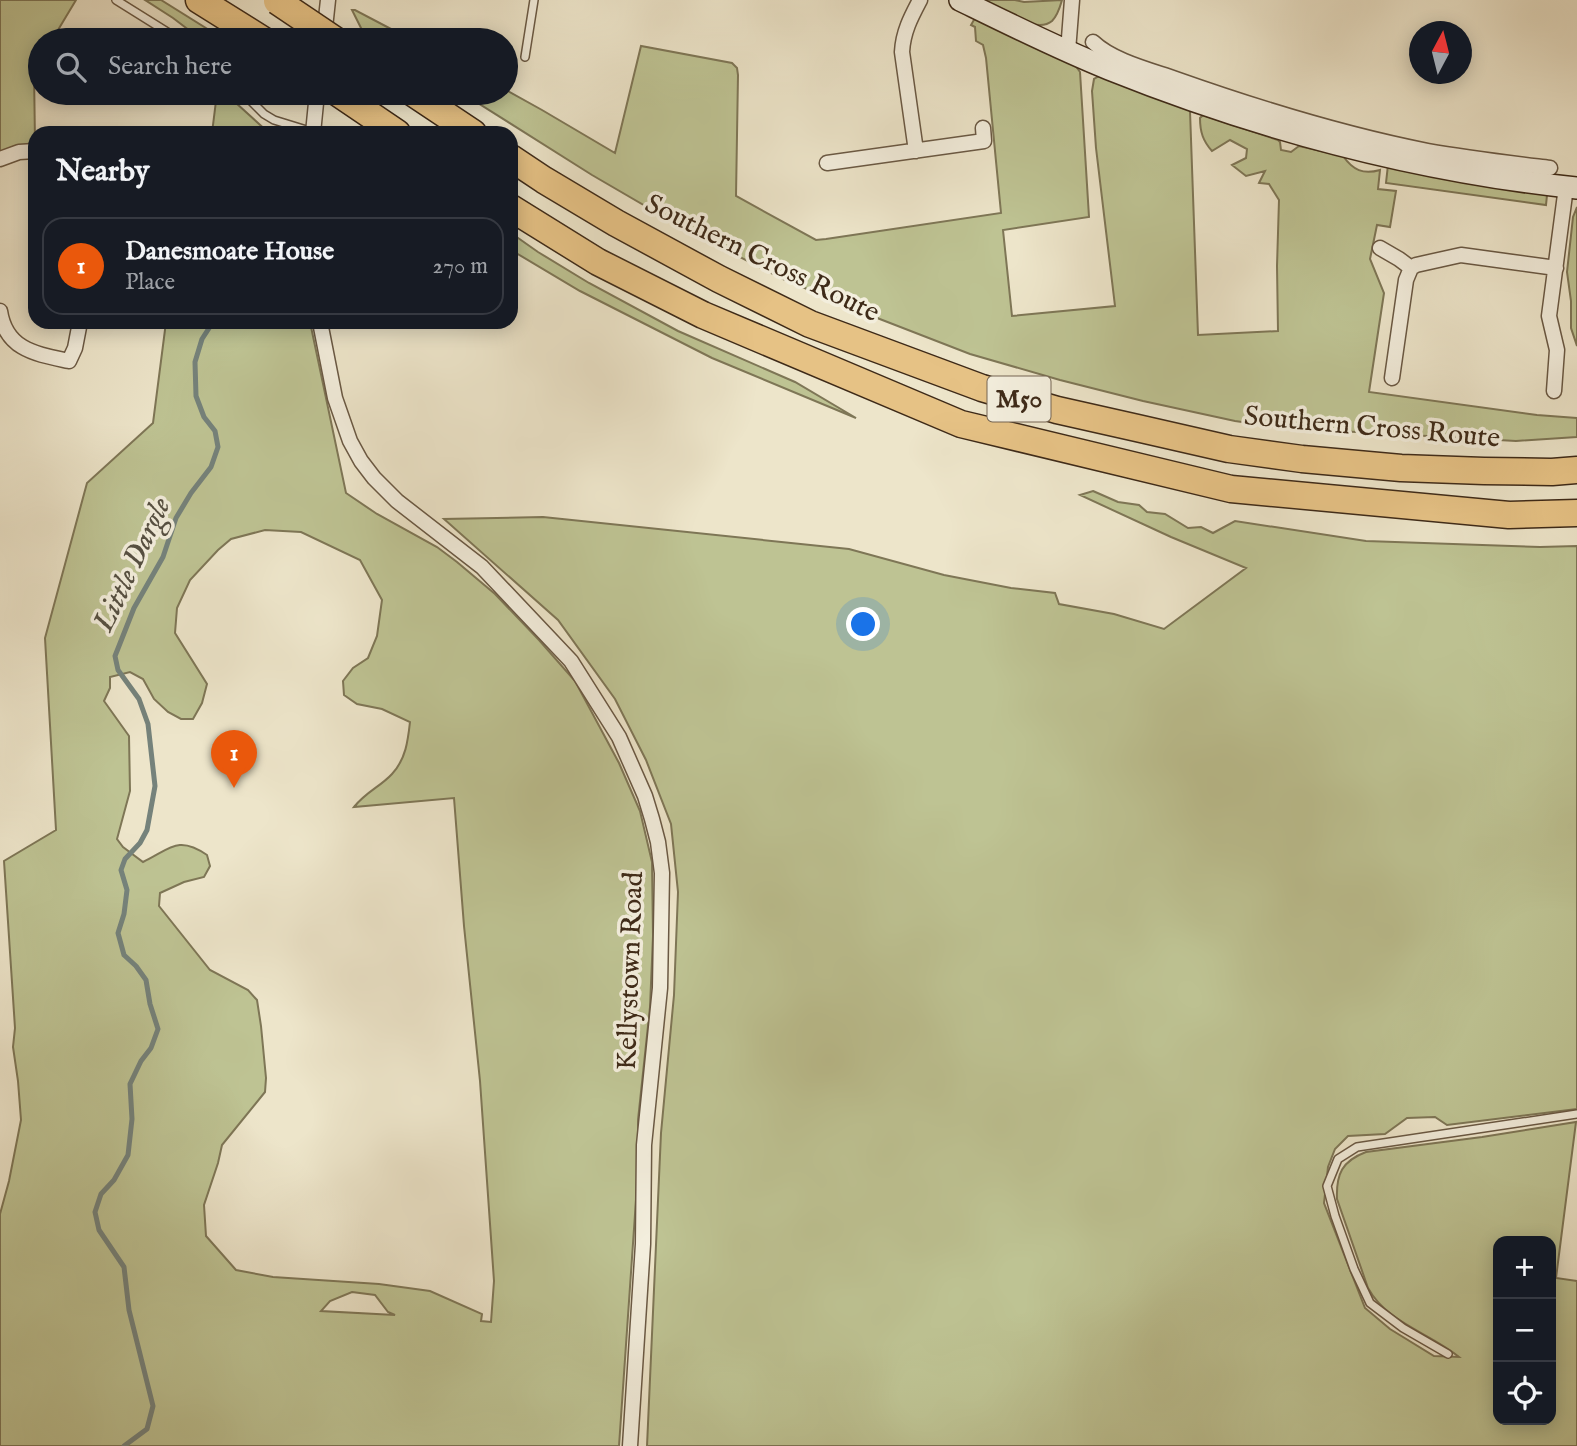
<!DOCTYPE html>
<html lang="en">
<head>
<meta charset="utf-8">
<style>
  :root { --surface:#171b24; --page:#242831; --text:#f1f3f6; --muted:#9ea1a6; --line:#363941; --accent:#ea580c }
  body { margin:0; font-family:"IM FELL English",serif; background:var(--page); color:var(--text) }
  .controls { position:absolute; right:21px; bottom:21px; display:grid; overflow:hidden; border-radius:14px; box-shadow:0 4px 18px #0003 }
  .controls button { width:63px; height:63px; display:grid; place-items:center; padding:0; border:0; border-bottom:2px solid var(--line); background:var(--surface); color:var(--text); font:35px sans-serif }
  .compass { position:absolute; left:1409px; top:21px; width:63px; height:63px; border-radius:50%; background:var(--surface); box-shadow:0 4px 18px #0003; rotate:7deg }
  .you { position:absolute; left:864px; top:625px; width:24px; height:24px; margin:-18px; border:5px solid #fff; border-radius:50%; background:#1a73e8; box-shadow:0 0 0 10px #1a73e833 }
  .badge { display:grid; place-items:center; width:46px; height:46px; border-radius:50%; background:var(--accent); color:#fff; font-size:23px; font-weight:700 }
  .pin { position:absolute; translate:-50% -58px; filter:drop-shadow(0 2px 4px #0008) }
  .pin::after { content:''; position:absolute; top:37px; width:24px; height:21px; background:inherit; clip-path:polygon(0 0,100% 0,50% 100%) }
  .list { margin:0; padding:0; list-style:none }
  h2 { display:flex; justify-content:space-between; align-items:center; height:91px; margin:0; padding:0 28px; font-size:30px }
  h2 small { font-size:23px; font-weight:400; color:var(--muted) }
  .list li { display:grid; grid-template-columns:46px 1fr auto; gap:21px; align-items:center; box-sizing:border-box; height:98px; margin:0 14px 14px; padding:0 14px; border:2px solid var(--line); border-radius:21px }
  .list b { display:block; font-size:26px; white-space:nowrap }
  .list p { margin:0; font-size:23px; white-space:nowrap; color:var(--muted) }
  .list em { font-size:23px; font-style:normal; color:var(--muted) }
  .icon { flex:none; width:38px; height:38px; fill:none; stroke:currentColor; stroke-width:2; stroke-linecap:round; stroke-linejoin:round }
  .map { position:relative; flex:none; width:1577px; height:1446px; overflow:hidden }
  .search { position:absolute; background:var(--surface); box-shadow:0 4px 18px #0003; left:28px; top:28px; width:490px; height:77px; display:flex; align-items:center; gap:18px; box-sizing:border-box; padding:0 24px; border-radius:38px; color:var(--muted); font-size:26px }
  .panel { position:absolute; background:var(--surface); box-shadow:0 4px 18px #0003; left:28px; top:126px; width:490px; height:203px; border-radius:21px }
  .map>svg:first-child { display:block }
  .green { fill:#bec393; stroke:#7e7656; stroke-width:2; fill-rule:evenodd }
  .lines { fill:none; stroke-linecap:round; stroke-linejoin:round }
  .stream { stroke:#75827b; stroke-width:5 }
  .lane-casing { stroke:#6a5944; stroke-width:10 }
  .street-casing { stroke:#6a5944; stroke-width:17 }
  .secondary-casing { stroke:#3e2a18; stroke-width:24 }
  .highway-casing { stroke:#3e2a18; stroke-width:29 }
  .lane { stroke:#f3eedd; stroke-width:7 }
  .street { stroke:#f3eedd; stroke-width:14 }
  .secondary { stroke:#f3eedd; stroke-width:21 }
  .highway { stroke:#e6c285; stroke-width:26 }
  .highway-bridge-casing { stroke:#3e2a18; stroke-width:29; stroke-linecap:butt }
  .highway-bridge { stroke:#e6c285; stroke-width:26 }
  .labels { text-anchor:middle; dominant-baseline:central; stroke-width:7; stroke-linejoin:round; paint-order:stroke }
  .shield { fill:#f3eedd; stroke:#746553; stroke-width:2 }
  .shield-label { font-size:26px; font-weight:bold; fill:#3e2a18 }
  .street-label { font-size:28px; fill:#3e2a18; stroke:#f3eedd }
  .water-label { font-size:30px; font-style:italic; fill:#554f41; stroke:#f3eedd }
</style>
</head>
<body>
<div class="map">
<svg width="1577" height="1446" viewBox="0 0 1577 1446">
  <rect width="100%" height="100%" fill="#ede5ca"/>
  <filter id="stains"><feTurbulence type="fractalNoise" baseFrequency=".00286" numOctaves="4"/><feColorMatrix values="0 0 0 0 .2 0 0 0 0 .09 0 0 0 0 .02 0 0 0 .5 -.17"/></filter>
  <radialGradient id="worn" r=".72"><stop offset=".6" stop-color="#630" stop-opacity="0"/><stop offset="1" stop-color="#630" stop-opacity=".3"/></radialGradient>
  <path class="green" d="M0 0H76L52 40H40V60L34 71 35 142 0 152Z
    M145 0H161L225 40H202L173 18Z
    M978 0H1015L1024 2 1062 0C1060 7 1058 15 1052 21 1036 35 995 8 978 0Z
    M352 10H355L412 40H375L364 34Z
    M975 18 1075 65 1080 72 1089 217 1003 230 1012 316 1115 306 1096 148 1092 91 1094 79 1101 75 1187 107 1190 111 1198 335 1278 331 1277 266 1279 200 1269 184 1259 183 1265 171 1246 176 1232 165 1246 158 1247 149 1230 140 1212 151C1203 141 1200 132 1200 118L1203 115 1278 140 1280 142 1281 150 1291 152 1299 146 1343 156C1353 170 1363 175 1380 170L1378 189 1396 191 1390 227 1377 225 1370 259 1384 293 1369 392 1537 415 1577 418V437L1516 441 1285 428 1235 421 1143 401 1060 380 970 354 872 316 783 279 685 229 592 175 462 93H506V90L542 110 615 153 641 46 732 63 737 68 738 75 736 196 816 240 826 239 1001 213 986 58 983 45 976 41 975 27 971 25Z
    M217 93H225L269 133H212Z
    M1388 165 1534 192 1547 195 1546 205 1386 183Z
    M1577 207V346L1571 328V301L1567 272 1573 217Z
    M511 233 538 252 589 283 678 331 795 382 856 418 712 358 580 291 511 250Z
    M166 322H310L346 493 377 514 437 547 457 562 495 594 539 640 575 681 619 763 640 811 652 862 653 936 650 1007 638 1120V1171L619 1446H0V1214L9 1181 21 1120 18 1081 13 1047 15 1028 4 861 56 830 45 638 87 483 153 423ZM265 530 301 532 360 560 382 600 377 636 368 658 353 668 343 681 344 695 357 704 382 709 410 722C408 740 406 759 392 774 380 787 367 791 354 807L454 798 464 926 480 1081 494 1281 491 1322 481 1321 482 1314 430 1291 379 1284 273 1277 236 1270 206 1236 204 1205 218 1163 222 1145 265 1092 266 1078 261 1026 257 1000 248 990 210 970 159 906 160 893 184 882 204 877 210 866 207 855C178 835 170 849 143 862L123 847 117 839 130 791 129 736 104 701 110 688V677L130 672 143 679 154 699 168 712 181 719H193L202 703 207 684 175 633 177 608 190 580 218 550 231 539ZM352 1292 375 1295 388 1312 395 1315 321 1311 330 1301Z
    M1093 491 1118 502 1139 505 1147 512 1165 514 1188 528 1201 527 1213 533 1235 521 1366 541 1540 547 1577 546V1109L1447 1125 1435 1117 1407 1118 1385 1134 1348 1136 1335 1149 1328 1167 1324 1203 1365 1308 1390 1329 1434 1356 1459 1357C1430 1333 1387 1323 1368 1288L1337 1199C1336 1174 1342 1161 1366 1152L1482 1137 1576 1122 1556 1278 1577 1281V1446H647L661 1133 674 995 678 892 671 824 646 760 615 699 558 620 444 519 543 517 849 549 944 575 1011 588 1055 593 1059 604 1114 614 1164 629 1246 568 1171 537 1080 495ZM1498 1241H1551V1420H1498Z"/>
  <g class="lines">
    <path class="stream" d="M252 132V133
      M124 1446 147 1429 153 1406 129 1310 124 1267 99 1230 95 1212 101 1194 114 1180 128 1155 132 1119 130 1084 141 1061 151 1048 158 1029 150 1004 146 980 136 966 124 955 118 933 124 914 127 890 121 870 125 859 140 843 147 830 155 786 148 724 139 699 118 670 115 656 134 608 163 557 176 518 191 493 211 467 218 447 215 431 204 417 196 396 195 362 202 339 213 322"/>
    <defs>
      <path id="lane" d="M116 0 180 40
        M525 57 534 0
        M243 93 264 114 274 120 313 132
        M1448 1354 1403 1328 1370 1303 1354 1269 1335 1216 1327 1186 1338 1159 1357 1147 1577 1114"/>
      <path id="street" d="M324 37 328 0
        M1093 42C1113 61 1150 70 1176 79 1258 108 1342 134 1428 151 1468 158 1510 163 1550 168
        M1068 51 1072 0
        M313 133 317 93
        M916 151 902 52C903 32 911 17 920 0
        M0 159 19 152 35 151
        M827 163 984 141 983 128
        M1380 248 1399 259 1411 268 1416 265 1461 255 1556 268
        M0 311C6 350 36 354 69 361L75 348 80 322
        M320 322 335 398 350 441 361 461 374 478 397 501 482 567 571 661 619 737 645 796 652 819 658 842 662 873 660 988 644 1145 643 1244 630 1446
        M1392 378 1406 280 1411 268
        M1554 391 1557 350 1549 316 1566 187"/>
      <path id="secondary" d="M960 0C1009 24 1059 49 1109 69 1259 129 1416 171 1577 188"/>
      <path id="highway" d="M199 0 263 40
        M338 93 397 133
        M413 93 473 133
        M511 158 544 180 616 223 719 279 810 324 982 388 1057 410 1137 428 1229 449 1302 459 1401 468 1484 471 1552 472 1577 470
        M511 208 598 262 703 315 961 424 1231 489 1509 515 1577 513"/>
    </defs>
    <use href="#lane" class="lane-casing"/>
    <use href="#street" class="street-casing"/>
    <use href="#secondary" class="secondary-casing"/>
    <use href="#highway" class="highway-casing"/>
    <use href="#lane" class="lane"/>
    <use href="#street" class="street"/>
    <use href="#secondary" class="secondary"/>
    <use href="#highway" class="highway"/>
    <defs>
      <path id="highway-bridge" d="M277 1 335 40"/>
    </defs>
    <use href="#highway-bridge" class="highway-bridge-casing"/>
    <use href="#highway-bridge" class="highway-bridge"/>
  </g>
  <g class="labels">
    <rect class="shield" x="987.5" y="376.5" width="63" height="45" rx="5"/>
    <g class="shield-label">
      <text x="1019" y="399">M50</text>
    </g>
    <g class="street-label">
      <text transform="translate(762 259) rotate(26)">Southern Cross Route</text>
      <text transform="translate(1372 428) rotate(5)">Southern Cross Route</text>
      <text transform="translate(631 971) rotate(-88)">Kellystown Road</text>
    </g>
    <g class="water-label">
      <text transform="translate(133 565) rotate(-65)">Little Dargle</text>
    </g>
  </g>
  <rect width="100%" height="100%" filter="url(#stains)"/>
  <rect width="100%" height="100%" fill="url(#worn)"/>
</svg>
<div class="controls">
<button>+</button>
<button>−</button>
<button><svg class="icon" aria-label="locate" viewBox="0 0 24 24"><circle cx="12" cy="12" r="6"/><path d="M12 2v4M12 18v4M2 12h4M18 12h4"/></svg></button>
</div>
<svg class="compass" viewBox="-18 -18 36 36"><path d="M0-13l5 13h-10z" fill="#e53935"/><path d="M0 13l5-13h-10z" fill="#9ea1a6"/></svg>
<div class="you"></div>
<div class="pin badge" style="left:234px;top:788px">1</div>
<div class="search"><svg class="icon" aria-label="search" viewBox="0 0 24 24"><circle cx="10" cy="10" r="6"/><path d="M15 15l6 6"/></svg>Search here</div>
<section class="panel">
<h2>Nearby<small></small></h2>
<ul class="list">
<li><span class="badge">1</span><div><b>Danesmoate House</b><p>Place</p></div><em>270 m</em></li>
</ul>
</section>
</div>
</body>
</html>
